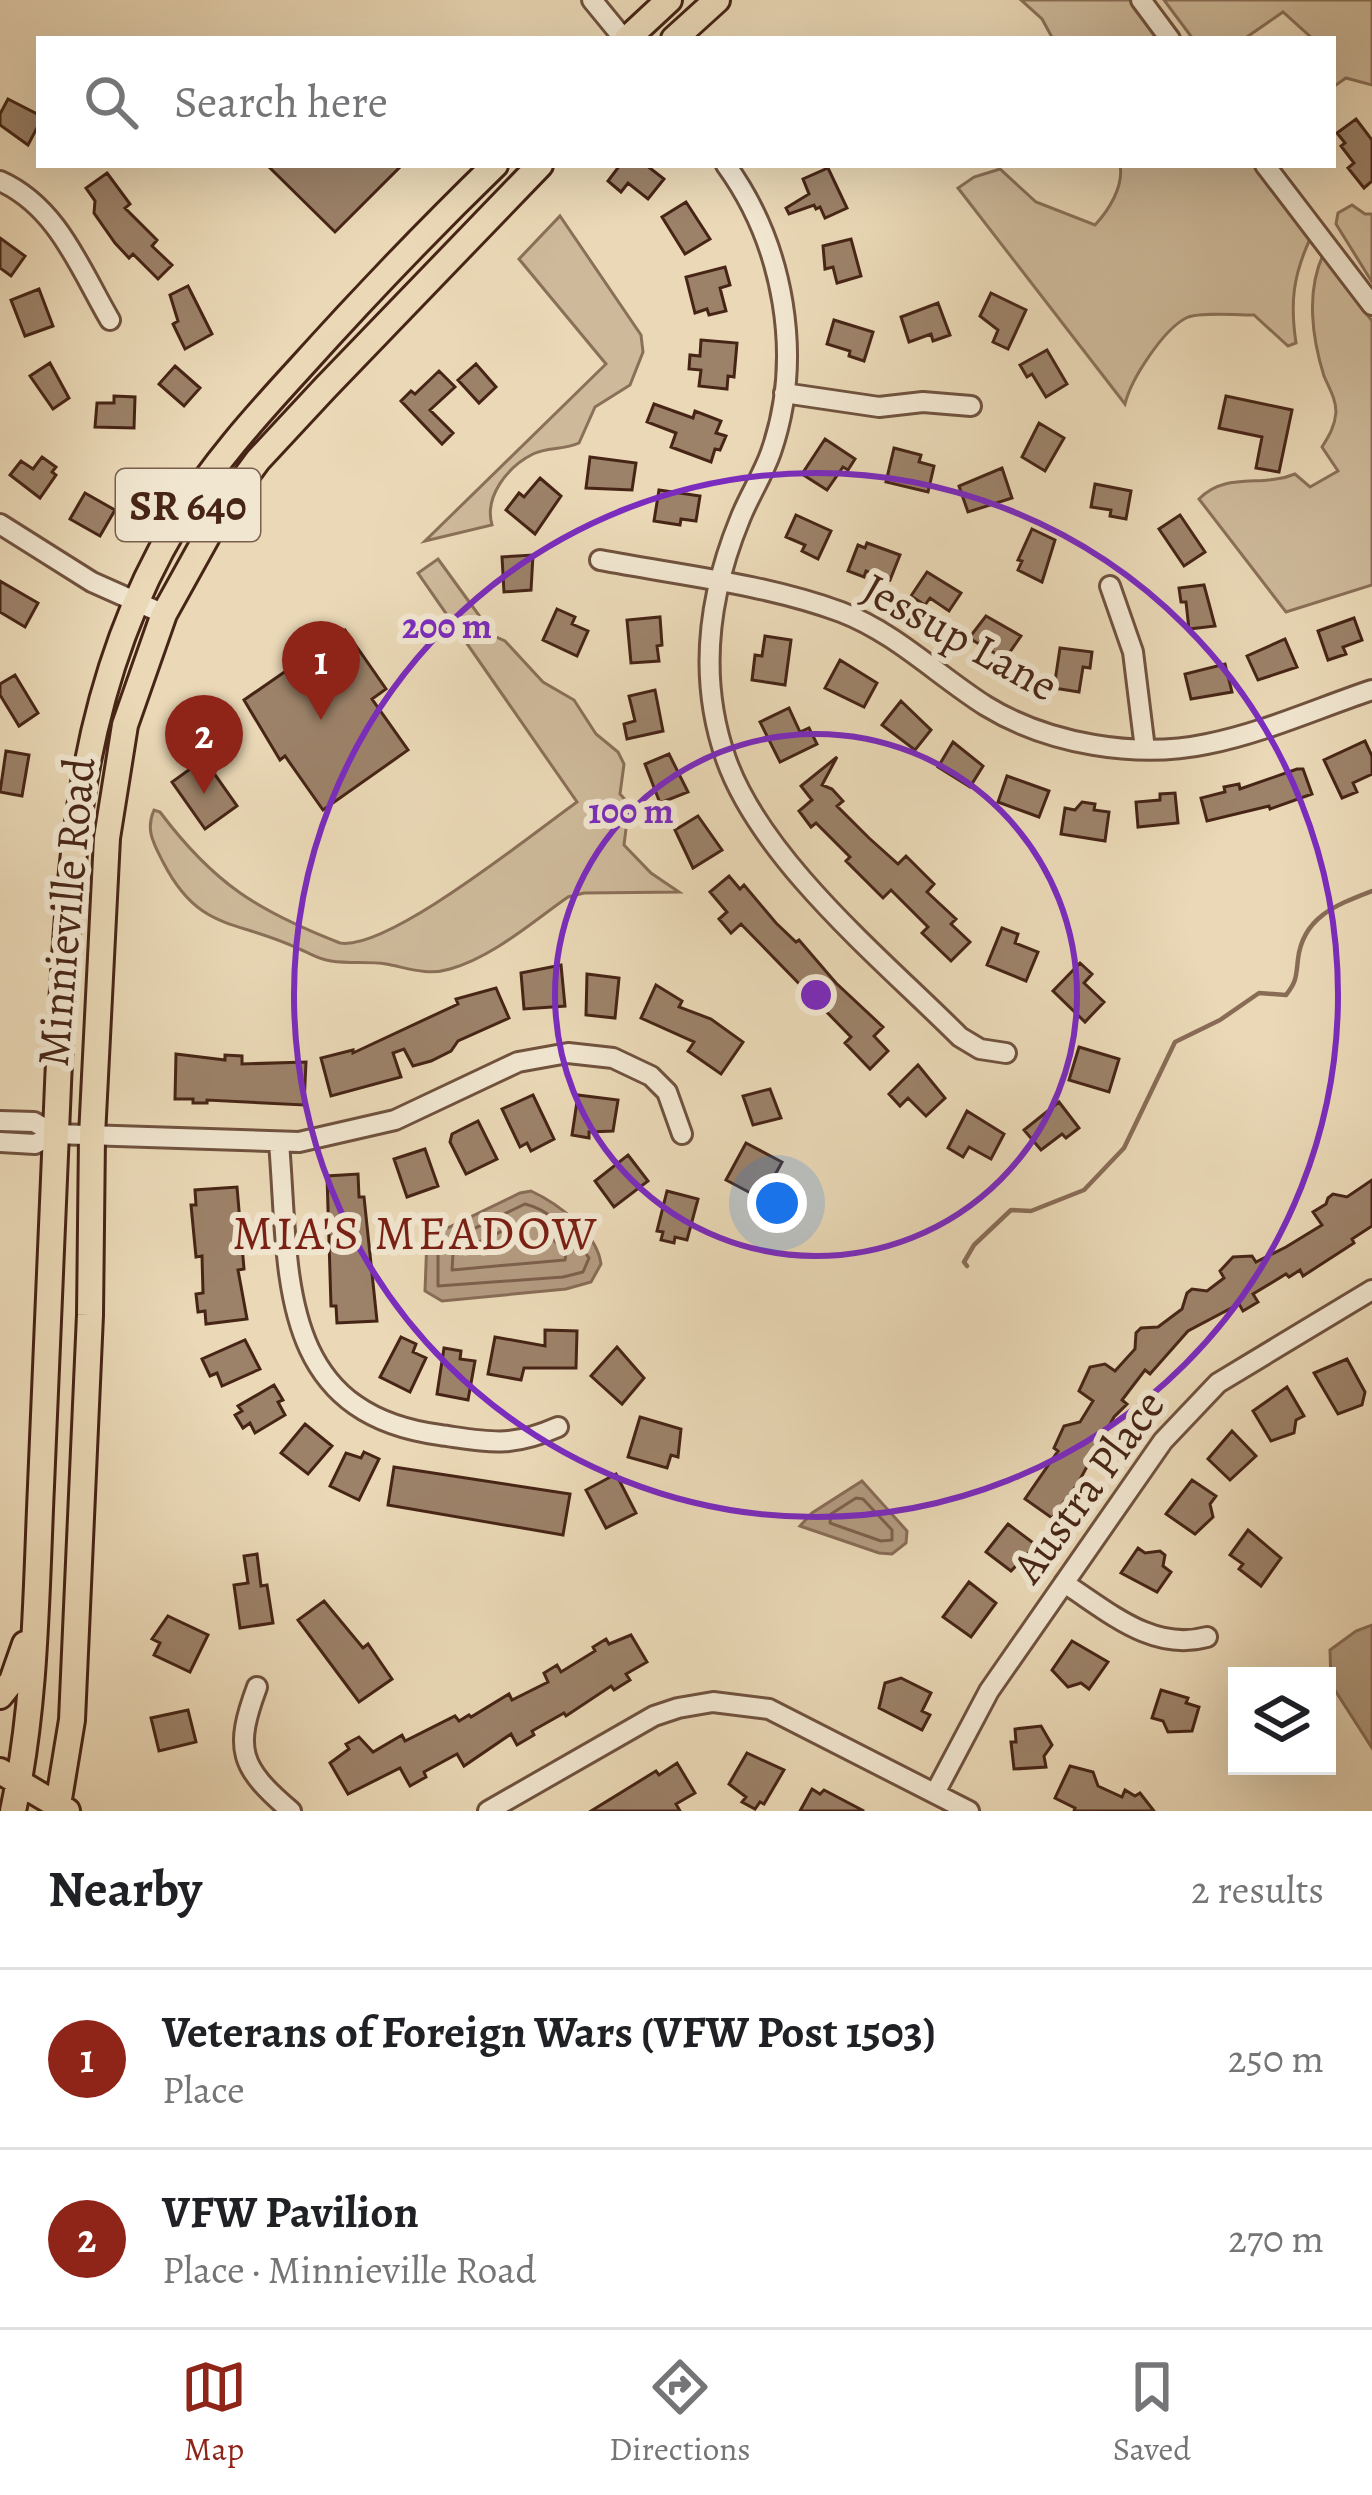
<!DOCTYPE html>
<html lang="en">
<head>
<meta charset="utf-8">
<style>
  :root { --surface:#fff; --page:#f2f2f2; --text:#202124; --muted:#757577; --line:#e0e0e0; --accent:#8f2418 }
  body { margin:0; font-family:Alegreya,serif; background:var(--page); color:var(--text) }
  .controls { position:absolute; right:36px; bottom:36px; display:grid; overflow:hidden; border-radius:0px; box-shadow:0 12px 48px #0002 }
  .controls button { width:108px; height:108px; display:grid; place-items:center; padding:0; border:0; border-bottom:3px solid var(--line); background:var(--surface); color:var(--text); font:60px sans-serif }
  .you { position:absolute; left:777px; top:1203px; width:42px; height:42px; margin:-30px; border:9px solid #fff; border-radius:50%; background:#1a73e8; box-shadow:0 0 0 18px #1a73e833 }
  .badge { display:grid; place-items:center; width:78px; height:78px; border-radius:50%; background:var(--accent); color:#fff; font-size:39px; font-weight:700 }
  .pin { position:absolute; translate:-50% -99px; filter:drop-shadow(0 3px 6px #0008) }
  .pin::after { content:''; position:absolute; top:63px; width:42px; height:36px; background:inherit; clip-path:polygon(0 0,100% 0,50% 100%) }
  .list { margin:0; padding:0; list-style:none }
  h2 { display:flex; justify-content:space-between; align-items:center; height:156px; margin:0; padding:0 48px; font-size:51px }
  h2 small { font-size:39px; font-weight:400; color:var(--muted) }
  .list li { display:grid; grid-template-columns:78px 1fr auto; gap:36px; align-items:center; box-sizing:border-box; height:180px; padding:0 48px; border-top:3px solid var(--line) }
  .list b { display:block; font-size:45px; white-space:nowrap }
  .list p { margin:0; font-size:39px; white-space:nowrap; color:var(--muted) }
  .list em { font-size:39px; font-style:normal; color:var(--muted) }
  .icon { flex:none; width:66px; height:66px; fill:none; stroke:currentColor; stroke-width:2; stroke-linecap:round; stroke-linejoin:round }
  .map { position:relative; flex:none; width:1372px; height:1811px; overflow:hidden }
  .search { position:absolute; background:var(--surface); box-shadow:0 12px 48px #0002; left:36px; right:36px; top:36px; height:132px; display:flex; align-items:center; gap:30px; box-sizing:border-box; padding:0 42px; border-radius:0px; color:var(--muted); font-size:45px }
  .sheet { height:516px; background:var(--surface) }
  nav { display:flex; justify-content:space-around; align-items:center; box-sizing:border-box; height:168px; border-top:3px solid var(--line); background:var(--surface); font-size:33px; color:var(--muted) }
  nav a { display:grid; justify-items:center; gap:6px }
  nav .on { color:var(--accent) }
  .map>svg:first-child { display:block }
  .green { fill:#ceba9b; stroke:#8a7058; stroke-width:3 }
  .water { fill:#b39b80; stroke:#886c56; stroke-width:3 }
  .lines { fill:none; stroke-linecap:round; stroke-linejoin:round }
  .shore { stroke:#7d604b; stroke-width:3 }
  .stream { stroke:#886c56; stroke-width:4.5 }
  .building { fill:#9c8269; stroke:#472516; stroke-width:3 }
  .minor-casing { stroke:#70523e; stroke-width:24 }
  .major-casing { stroke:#472516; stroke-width:30 }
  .minor { stroke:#f1e6d0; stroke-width:18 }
  .major { stroke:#ead8b6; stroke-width:24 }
  .ring { fill:none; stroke:#7b2cbf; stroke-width:6 }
  .labels { text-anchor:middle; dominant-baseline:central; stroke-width:12; stroke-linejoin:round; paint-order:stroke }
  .shield { fill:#f1e6d0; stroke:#7a5f4e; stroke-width:3 }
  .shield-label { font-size:42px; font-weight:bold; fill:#472516 }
  .street-label { font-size:45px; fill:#472516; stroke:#f1e6d0 }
  .neighbourhood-label { font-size:48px; letter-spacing:3px; fill:#7a1f14; stroke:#f1e6d0 }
  .centre { fill:#7b2cbf; stroke:#f1e6d0; stroke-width:6 }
  .ring-label { font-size:36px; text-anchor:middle; font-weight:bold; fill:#7b2cbf; stroke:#f1e6d0; stroke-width:12; stroke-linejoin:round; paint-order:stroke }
</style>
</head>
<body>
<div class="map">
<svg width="1372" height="1811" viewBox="0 0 1372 1811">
  <rect width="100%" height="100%" fill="#ead8b6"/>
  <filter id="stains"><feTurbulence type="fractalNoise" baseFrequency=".00167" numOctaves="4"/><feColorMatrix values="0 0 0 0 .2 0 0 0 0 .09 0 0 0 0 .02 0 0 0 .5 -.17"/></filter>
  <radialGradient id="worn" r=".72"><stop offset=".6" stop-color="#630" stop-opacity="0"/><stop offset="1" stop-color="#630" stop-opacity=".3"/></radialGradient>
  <path class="green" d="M1021 0H1130L1160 39H1053L1042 19Z
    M1164 0H1372V85L1346 78 1333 87V39H1313L1283 12 1244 39H1193Z
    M1120 165H1254L1310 239C1293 276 1290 303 1296 343L1288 346 1254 315C1239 315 1198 312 1186 318 1163 330 1131 379 1125 404L958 188 974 177 1000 169 1036 202 1095 225C1109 210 1124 186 1120 165Z
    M1352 205 1365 214H1372V282L1336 224 1338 213Z
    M560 216 641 335 643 352 630 385 595 407 579 443C564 450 547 447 533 454 507 467 484 497 492 525L425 541 606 364 519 259Z
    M1323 255 1372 321V585L1286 612 1199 499C1226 471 1262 488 1295 474L1310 487 1338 471 1322 447C1329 436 1335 426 1336 412 1336 399 1329 388 1324 376 1312 338 1306 292 1323 255Z
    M438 559 494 636 505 641 543 682 574 700 596 734 618 752 624 764 620 794 629 804 624 845 651 873 679 892 584 893 568 897C532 922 493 957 450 969 427 976 408 968 386 964 369 961 350 964 331 961 317 959 310 953 297 948 235 919 199 932 163 862 154 844 145 830 154 810L160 812C214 884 258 911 340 943 388 951 532 834 577 802L418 573Z"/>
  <path class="water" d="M531 1191C559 1204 597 1233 601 1264L591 1282 566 1289 442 1301 425 1291 427 1238 520 1193Z
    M862 1481 907 1531 906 1543 892 1554 879 1553 800 1526 812 1513Z
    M1372 1625V1748L1331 1684 1330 1650 1356 1631Z"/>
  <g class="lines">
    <path class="shore" d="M525 1204C551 1210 574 1236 589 1258L583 1272 563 1277 438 1286V1246Z
      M526 1220 549 1235 566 1253 565 1260 452 1270 453 1254Z
      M856 1498 863 1499 892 1530V1540L881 1541 830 1523 831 1514Z"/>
    <path class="stream" d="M967 1266 964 1262 974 1245 1011 1210 1031 1211 1084 1190 1124 1148 1175 1042 1220 1020 1259 993 1286 995C1297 981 1296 976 1298 959 1303 917 1336 905 1372 891"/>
  </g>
  <path class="building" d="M8 99 39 115V124L28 145 0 125V114Z
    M1356 119 1372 140V181L1364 188 1348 168 1354 163 1341 146 1345 143 1337 133Z
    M267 165H402L335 232Z
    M620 165H646L664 179 648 199 628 183 621 192 608 181Z
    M828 168 847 208 825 218 820 207 816 209 814 205 789 214 786 208 809 194 803 179Z
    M107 173 130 204 125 208 157 240 152 246 172 265 158 279 133 254 129 258 115 243 94 213 95 201 86 188Z
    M686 202 710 239 685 254 662 217Z
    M0 238 25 256 11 276 0 268Z
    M851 239 861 276 837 283 833 267 825 269 823 246Z
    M725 267 730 285 720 288 726 311 709 315 707 309 695 313 686 277Z
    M188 286 212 334 185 349 173 324 178 321 170 295Z
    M39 289 53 326 25 336 11 300Z
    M991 293 1026 310 1008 349 993 342 998 330 980 316Z
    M938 303 950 335 933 341 931 334 909 342 901 317Z
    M834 320 873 332 864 361 849 356 850 351 827 344Z
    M701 340 737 343 734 377 728 376 727 389 699 386 701 370 689 369 690 355 700 356Z
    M1047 350 1067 384 1046 397 1032 374 1027 377 1020 365Z
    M50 363 69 398 53 409 30 376Z
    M476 364 496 387 479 403 458 380Z
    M175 366 200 388 184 406 159 384Z
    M439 371 455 387 430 410 453 433 442 444 401 401 411 391 415 394Z
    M114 396 135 397 134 428 95 427 97 403H114Z
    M1226 396 1292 410 1279 472 1256 468 1262 437 1219 428Z
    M654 404 693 418 695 411 721 421 716 433 726 436 720 450 715 449 711 462 671 447 676 433 647 422Z
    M1039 423 1064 438 1045 471 1022 457Z
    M825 439 855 459 848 470 843 467 827 490 802 474Z
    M894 448 921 455 919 462 934 466 928 492 886 482Z
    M42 457 56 467 52 472 56 475 40 498 10 475 21 461 33 469Z
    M590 457 636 463 632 490 586 488Z
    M1002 468 1012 498 968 512 959 486Z
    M540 478 561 496 535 534 506 510 519 493 524 497Z
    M1095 484 1131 491 1126 519 1110 516 1111 510 1091 507Z
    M659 490 700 496 696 521 681 519 680 525 654 521Z
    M85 493 115 510 100 536 70 519Z
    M796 515 831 531 818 559 802 551 805 545 786 537Z
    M1180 515 1205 552 1184 566 1159 529Z
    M1032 529 1055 540 1042 582 1018 570 1022 561 1018 560Z
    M867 543 900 555 890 580 866 571 864 577 848 571 858 545 865 548Z
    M533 555 531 590 504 592 502 557Z
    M927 572 961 593 949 611 930 598 925 605 911 596Z
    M0 581 38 603 25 627 0 612Z
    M1204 585 1215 626 1189 629 1186 602H1181L1179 588Z
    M557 609 575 617 572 624 588 631 577 656 543 640Z
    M986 616 1021 636 1005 659 969 638Z
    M660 617 662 645 657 646 659 661 631 663 627 620Z
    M1354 618 1362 640 1343 647 1346 654 1328 660 1318 631Z
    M345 630 386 689 372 699 408 750 323 810 285 756 280 760 244 700Z
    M765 636 791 640 785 685 752 680 755 655 762 656Z
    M1285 639 1297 667 1258 680 1247 656Z
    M1060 648 1092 652 1090 668 1083 667 1079 692 1054 688Z
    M840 660 877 683 864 707 825 688Z
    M1225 664 1232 692 1191 699 1185 674Z
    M15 675 38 713 19 726 0 695V684Z
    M655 690 663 731 627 739 624 724 635 721 629 696Z
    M901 701 931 730 915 750 882 725Z
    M789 708 800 732 809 728 817 744 780 762 760 722Z
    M1365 741 1372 756V774L1353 783 1357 792 1342 798 1324 760Z
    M953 742 983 766 970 787 938 767Z
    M6 751 29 755 22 796 0 792Z
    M669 754 688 792 660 803 645 764Z
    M837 757 822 785 832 789 843 801 837 806 869 838 898 864 906 856 934 884 927 892 956 919 951 924 970 942 951 961 922 933 928 927 891 890 883 898 846 861 850 857 816 823 811 827 799 811 812 800 801 786Z
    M204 759 237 806 205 829 172 782Z
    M1297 769H1303L1312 794 1270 809 1269 806 1207 821 1201 798 1225 792 1224 787 1239 784 1240 789Z
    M1007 776 1049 791 1039 817 998 802Z
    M1175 793 1178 823 1138 827 1136 802 1160 800V794Z
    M1082 802 1095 804 1094 810 1109 812 1105 841 1061 834 1065 808 1075 810Z
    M698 816 722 850 693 868 675 830Z
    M729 876 740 889 744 885 776 923 796 942 799 940 836 983 883 1027 874 1036 888 1051 870 1069 845 1043 851 1037 741 924 731 933 719 919 727 912 710 892Z
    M1002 928 1018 934 1015 943 1038 952 1026 981 987 965Z
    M1080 963 1092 974 1084 983 1104 1002 1085 1022 1053 991Z
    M561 965 565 1006 524 1009 521 973Z
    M587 974 619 978 615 1018 586 1015Z
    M656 985 682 1001 679 1007 711 1019 743 1042 721 1074 688 1051 694 1042 641 1018Z
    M496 988 509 1018 458 1041 451 1051 431 1061 413 1066 404 1049 393 1053 401 1077 331 1096 321 1058 353 1050V1053L458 1004 456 999Z
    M1079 1047 1119 1059 1109 1092 1069 1080Z
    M176 1054 225 1060V1055L242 1056V1064L306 1062 304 1105 207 1100V1103H193V1099H175Z
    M918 1065 945 1098 926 1116 908 1098 900 1106 889 1094Z
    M770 1089 781 1118 753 1125 743 1096Z
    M533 1095 554 1139 531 1151 527 1143 520 1147 502 1109Z
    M578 1095 618 1100 613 1131 589 1132V1138L572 1135Z
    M1059 1102 1079 1128 1066 1138 1062 1134 1041 1150 1024 1130Z
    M967 1111 1004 1134 991 1159 969 1147 963 1157 948 1148Z
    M478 1121 497 1159 466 1174 450 1142 452 1134Z
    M746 1143 782 1162 762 1199 726 1180Z
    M425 1149 438 1186 407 1197 394 1159Z
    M628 1155 648 1181 614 1207 595 1181Z
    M358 1174 359 1197H364L377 1321 337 1323 336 1306H331L327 1176Z
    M1372 1180V1226L1352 1239 1354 1243 1303 1276 1300 1270 1289 1277 1286 1274 1253 1294 1258 1302 1243 1311 1239 1304 1188 1331 1150 1374 1145 1370 1122 1400 1127 1404 1114 1417 1077 1485 1052 1518 1025 1499 1058 1451 1054 1448 1064 1426 1080 1422 1093 1401 1079 1391 1090 1367 1105 1364 1115 1371 1135 1349 1136 1333 1141 1328 1158 1327 1182 1309 1187 1293 1192 1289 1207 1291 1224 1278 1220 1271 1233 1257 1252 1256 1256 1262 1286 1247 1322 1225 1313 1212 1326 1204 1328 1198 1333 1194 1347 1197Z
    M237 1187 244 1269 238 1270 247 1319 206 1324 205 1311 198 1312 196 1294 203 1293 202 1256 196 1257 191 1205H196L195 1190Z
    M667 1191 698 1199 687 1240 675 1237 674 1243 661 1240 663 1232 657 1231Z
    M545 1330 577 1331 576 1368H524L521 1380 488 1374 495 1337 545 1346Z
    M401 1337 416 1344 413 1352 426 1358 410 1392 380 1377Z
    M245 1340 260 1369 222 1386 217 1373 210 1376 202 1359Z
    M617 1347 644 1378 622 1404 591 1376Z
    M444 1348 461 1351 460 1359 475 1361 468 1400 437 1394Z
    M1347 1359 1365 1392 1362 1405 1338 1414 1314 1373Z
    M274 1385 283 1400 278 1402 285 1415 255 1433 250 1423 243 1428 235 1415 242 1411 238 1406Z
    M1287 1387 1304 1416 1296 1420 1294 1433 1271 1441 1253 1411Z
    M640 1417 681 1429 678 1457 671 1455 667 1468 628 1457Z
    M305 1424 332 1446 308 1474 281 1453Z
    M1232 1431 1256 1456 1230 1480 1208 1459Z
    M364 1452 379 1459 359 1500 330 1486 346 1453 361 1458Z
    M394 1467 570 1494 563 1535 388 1505Z
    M616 1474 636 1513 606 1528 586 1490Z
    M1192 1480 1216 1496 1210 1504 1213 1517 1195 1534 1166 1514Z
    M1008 1524 1036 1545 1011 1571 986 1552Z
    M1248 1530 1281 1558 1261 1586 1239 1569 1243 1564 1230 1555Z
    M1138 1548 1145 1553 1160 1551 1165 1555 1163 1566 1171 1572 1157 1592 1121 1573Z
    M257 1554 261 1586 267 1585 273 1623 240 1628 234 1585 248 1583 244 1556Z
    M969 1582 996 1603 971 1637 943 1617Z
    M324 1601 363 1648 368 1644 392 1679 359 1702 298 1620Z
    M168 1616 208 1635 190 1672 154 1655 160 1643 152 1639Z
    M631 1635 647 1662 626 1674 630 1680 614 1690 611 1686 566 1716 564 1713 532 1731 534 1735 517 1745 511 1734 464 1766 457 1754 424 1772 426 1777 410 1786 400 1768 348 1794 330 1763 349 1749 346 1744 359 1737 373 1752 402 1735 405 1741 455 1716 459 1721 469 1715 471 1717 509 1694 512 1700 548 1682 544 1673 557 1665 561 1672 595 1651 593 1647 606 1639 609 1644Z
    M1072 1641 1108 1662 1089 1689 1081 1683 1068 1687 1052 1670Z
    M901 1678 931 1693 922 1711 930 1715 922 1730 879 1708 885 1683Z
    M1161 1690 1188 1698 1186 1703 1199 1707 1192 1731 1168 1732 1163 1721 1152 1718Z
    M188 1710 196 1742 159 1751 151 1718Z
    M1041 1726 1052 1745 1044 1756 1046 1767 1014 1769 1011 1742H1016L1015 1729Z
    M747 1753 784 1770 764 1804 760 1802 755 1809 742 1802 746 1797 729 1784Z
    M677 1763 695 1793 676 1804 680 1811H591L656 1771 659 1775Z
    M1070 1766 1093 1772 1098 1786 1122 1797 1125 1790 1135 1796 1140 1793 1154 1811H1074L1075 1808 1055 1798Z
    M812 1789 820 1794 824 1790 864 1811H800Z"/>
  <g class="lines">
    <defs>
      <path id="minor" d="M592 0 624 39
        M1141 0 1170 39
        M726 165C784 245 804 357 771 452 763 475 749 496 740 519 708 597 698 679 726 759 762 861 883 960 960 1037L980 1049 1006 1053
        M1265 165 1372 305
        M0 181C58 207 80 269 110 320
        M784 393 879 407 923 402 971 406
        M0 524 92 582 164 614
        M600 560C679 575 765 584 841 612 896 633 937 675 986 706 1048 744 1137 759 1207 744 1263 733 1318 708 1372 690
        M1110 586 1133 652 1145 749
        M0 1121 34 1122 55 1134 299 1142 395 1120 518 1062 568 1053 613 1058 651 1076 667 1092 682 1134
        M0 1142 35 1144 55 1134
        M279 1143C290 1271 274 1413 440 1435 490 1442 510 1448 558 1427
        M1064 1583C1108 1611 1152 1652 1207 1637
        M257 1687C234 1749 239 1767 291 1811
        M935 1793 989 1691 1163 1441 1218 1383 1372 1290
        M488 1811 654 1716 678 1708 713 1702 769 1709 969 1811"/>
      <path id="major" d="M627 39 669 0
        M674 39 717 0
        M0 1696 12 1681 25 1644
        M0 1771 67 1811
        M13 1811C36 1704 36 1595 41 1486 48 1331 53 1177 61 1023 71 846 82 681 176 524 210 467 255 417 300 368 363 298 428 230 495 165
        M57 1811 72 1720 90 1315 92 1136 107 838 125 725 164 614 224 506 258 460 325 388 540 165"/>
    </defs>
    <use href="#minor" class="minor-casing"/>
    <use href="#major" class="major-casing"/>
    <use href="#minor" class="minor"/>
    <use href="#major" class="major"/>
  </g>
  <g class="ring">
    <circle cx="816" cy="995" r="261"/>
    <circle cx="816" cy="995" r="522"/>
  </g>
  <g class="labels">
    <rect class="shield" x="116" y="469" width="144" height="72" rx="9"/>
    <g class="shield-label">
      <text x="188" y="505">SR 640</text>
    </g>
    <g class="street-label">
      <text transform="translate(960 637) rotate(29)">Jessup Lane</text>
      <text transform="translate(66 912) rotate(-85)">Minnieville Road</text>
      <text transform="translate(1088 1486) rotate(-54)">Austra Place</text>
    </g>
    <g class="neighbourhood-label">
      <text x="416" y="1233">MIA'S MEADOW</text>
    </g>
  </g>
  <circle cx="816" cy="995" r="18" class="centre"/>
  <g class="ring-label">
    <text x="447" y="638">200 m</text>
    <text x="631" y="823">100 m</text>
  </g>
  <rect width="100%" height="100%" filter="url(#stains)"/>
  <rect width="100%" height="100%" fill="url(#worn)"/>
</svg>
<div class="controls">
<button><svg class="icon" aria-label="layers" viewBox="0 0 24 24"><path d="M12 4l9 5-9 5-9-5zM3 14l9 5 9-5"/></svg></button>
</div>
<div class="you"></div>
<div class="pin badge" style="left:321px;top:720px">1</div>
<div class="pin badge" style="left:204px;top:794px">2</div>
<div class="search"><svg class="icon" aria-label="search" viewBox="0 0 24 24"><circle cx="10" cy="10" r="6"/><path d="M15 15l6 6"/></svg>Search here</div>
</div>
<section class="sheet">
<h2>Nearby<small>2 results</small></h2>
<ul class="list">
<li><span class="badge">1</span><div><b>Veterans of Foreign Wars (VFW Post 1503)</b><p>Place</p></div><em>250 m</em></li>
<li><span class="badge">2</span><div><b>VFW Pavilion</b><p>Place · Minnieville Road</p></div><em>270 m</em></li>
</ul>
</section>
<nav>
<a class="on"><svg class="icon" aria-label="map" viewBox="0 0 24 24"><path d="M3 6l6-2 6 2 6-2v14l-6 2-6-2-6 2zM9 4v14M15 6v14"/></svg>Map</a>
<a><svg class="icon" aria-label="directions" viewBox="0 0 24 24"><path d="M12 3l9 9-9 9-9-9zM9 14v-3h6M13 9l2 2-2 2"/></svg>Directions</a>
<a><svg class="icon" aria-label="saved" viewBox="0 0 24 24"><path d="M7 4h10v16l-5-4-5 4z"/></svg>Saved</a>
</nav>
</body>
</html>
